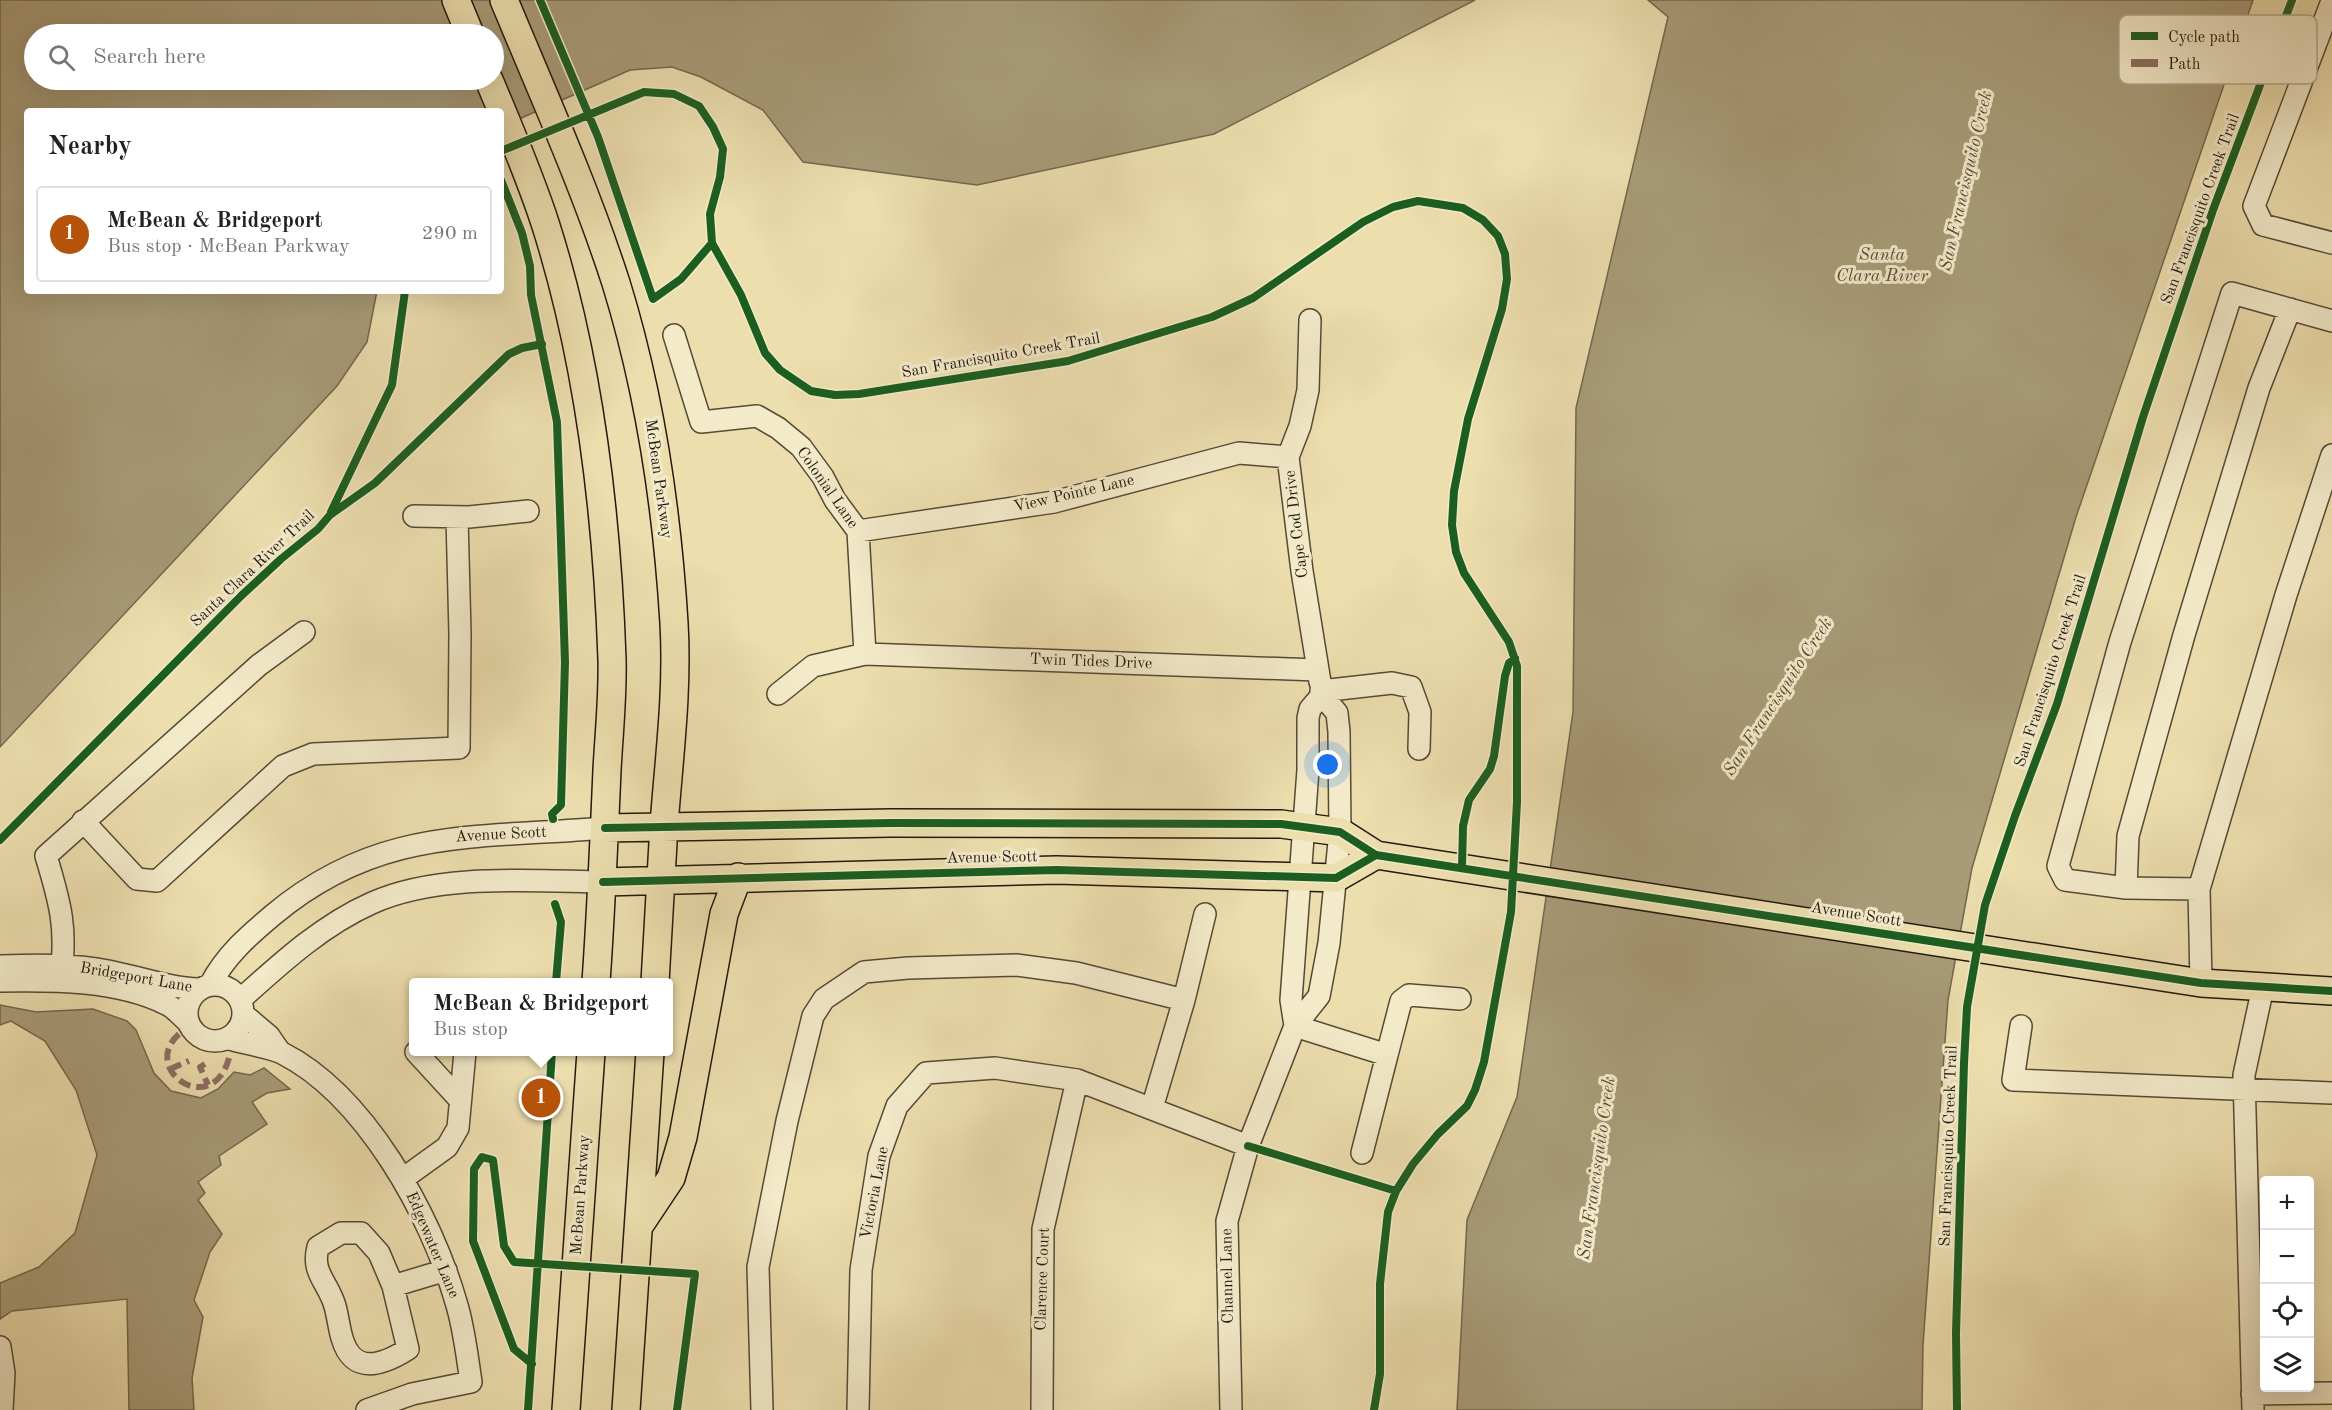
<!DOCTYPE html>
<html lang="en">
<head>
<meta charset="utf-8">
<style>
  :root { --surface:#fff; --page:#f2f2f2; --text:#222; --muted:#767676; --line:#e0e0e0; --accent:#b45309 }
  body { margin:0; font-family:"Old Standard TT",serif; background:var(--page); color:var(--text) }
  .controls { position:absolute; right:18px; bottom:18px; display:grid; overflow:hidden; border-radius:6px; box-shadow:0 6px 24px #0002 }
  .controls button { width:54px; height:54px; display:grid; place-items:center; padding:0; border:0; border-bottom:2px solid var(--line); background:var(--surface); color:var(--text); font:30px sans-serif }
  .you { position:absolute; left:1328px; top:765px; width:21px; height:21px; margin:-15px; border:4px solid #fff; border-radius:50%; background:#1a73e8; box-shadow:0 0 0 9px #1a73e833 }
  .badge { display:grid; place-items:center; width:39px; height:39px; border-radius:50%; background:var(--accent); color:#fff; font-size:20px; font-weight:700 }
  .pin { position:absolute; translate:-50% -50%; border:3px solid #fff; box-shadow:0 2px 6px #0006 }
  .popup { position:absolute; left:409px; top:978px; width:264px; height:78px; box-sizing:border-box; display:grid; place-content:center; border-radius:6px; background:var(--surface); filter:drop-shadow(0 2px 4px #0005); font-size:20px; white-space:nowrap; color:var(--muted) }
  .popup b { font-size:22px; color:var(--text) }
  .popup::after { content:''; position:absolute; left:50%; top:100%; margin-left:-12px; border:12px solid transparent; border-top-color:var(--surface) }
  .list { margin:0; padding:0; list-style:none }
  h2 { display:flex; justify-content:space-between; align-items:center; height:78px; margin:0; padding:0 24px; font-size:26px }
  h2 small { font-size:20px; font-weight:400; color:var(--muted) }
  .list li { display:grid; grid-template-columns:39px 1fr auto; gap:18px; align-items:center; box-sizing:border-box; height:96px; margin:0 12px 12px; padding:0 12px; border:2px solid var(--line); border-radius:6px }
  .list b { display:block; font-size:22px; white-space:nowrap }
  .list p { margin:0; font-size:20px; white-space:nowrap; color:var(--muted) }
  .list em { font-size:20px; font-style:normal; color:var(--muted) }
  .icon { flex:none; width:33px; height:33px; fill:none; stroke:currentColor; stroke-width:2; stroke-linecap:round; stroke-linejoin:round }
  .map { position:relative; flex:none; width:2332px; height:1410px; overflow:hidden }
  .search { position:absolute; background:var(--surface); box-shadow:0 6px 24px #0002; left:24px; top:24px; width:480px; height:66px; display:flex; align-items:center; gap:15px; box-sizing:border-box; padding:0 21px; border-radius:33px; color:var(--muted); font-size:22px }
  .panel { position:absolute; background:var(--surface); box-shadow:0 6px 24px #0002; left:24px; top:108px; width:480px; height:186px; border-radius:6px }
  .map>svg:first-child { display:block }
  .water { fill:#a89b78; stroke:#72674e; stroke-width:1.5; fill-rule:evenodd }
  .lines { fill:none; stroke-linecap:round; stroke-linejoin:round }
  .minor-casing { stroke:#554a36; stroke-width:24 }
  .major-casing { stroke:#22180e; stroke-width:30 }
  .minor { stroke:#f3eaca; stroke-width:21 }
  .major { stroke:#eddeae; stroke-width:27 }
  .quiet { stroke:#8d6e63; stroke-width:6; stroke-dasharray:12 6; stroke-linecap:butt }
  .cycleway-casing { stroke:#f3eaca; stroke-width:11 }
  .cycleway { stroke:#1b5e20; stroke-width:8 }
  .labels { text-anchor:middle; dominant-baseline:central; stroke-width:6; stroke-linejoin:round; paint-order:stroke }
  .street-label { font-size:16px; fill:#22180e; stroke:#f3eaca }
  .water-label { font-size:18px; font-style:italic; fill:#584c38; stroke:#f3eaca }
  .key { fill:#f3eaca; stroke:#b4ab92; stroke-width:1.5 }
  .key-label { font-size:16px; fill:#22180e }
</style>
</head>
<body>
<div class="map">
<svg width="2332" height="1410" viewBox="0 0 2332 1410">
  <rect width="100%" height="100%" fill="#eddeae"/>
  <filter id="stains"><feTurbulence type="fractalNoise" baseFrequency=".00333" numOctaves="4"/><feColorMatrix values="0 0 0 0 .2 0 0 0 0 .09 0 0 0 0 .02 0 0 0 .5 -.17"/></filter>
  <radialGradient id="worn" r=".72"><stop offset=".6" stop-color="#630" stop-opacity="0"/><stop offset="1" stop-color="#630" stop-opacity=".3"/></radialGradient>
  <path class="water" d="M0 0H1475L1214 134 977 185 803 162 763 110 701 77 672 67 630 70 501 127V111H27V291H377L367 342 337 386 0 747ZM34 34H494V80H34Z
    M1648 0H2253L2076 517 1972 868 1948 1000 1923 1345 1922 1410H1457L1467 1220 1517 1097 1573 712 1576 408 1668 17Z
    M0 1005 36 1012 93 1009 127 1021 136 1030 154 1073 171 1091 201 1098 218 1089 234 1072 250 1075 264 1068 290 1089 267 1093 252 1102 267 1124 219 1156 221 1165 198 1182 205 1193 198 1200 222 1234 210 1252 194 1300 203 1317 192 1378 194 1410H129L127 1299 12 1311 0 1319V1283L39 1267 75 1233 97 1155 76 1090 45 1041 11 1021 0 1025Z"/>
  <g class="lines">
    <defs>
      <path id="minor" d="M2332 1 2254 206 2263 225 2332 243
        M1310 320 1308 390 1300 426 1288 457 1302 571 1320 682
        M674 335 701 422 757 416 778 428 801 447 823 477 835 500 858 531 865 654
        M414 516 469 517 528 511
        M858 531 1054 502 1239 453 1288 457
        M1321 691 1392 683 1411 687 1420 712 1419 749
        M778 694 813 666 865 654 1317 670
        M83 821 137 879 157 881 283 766 313 754 459 748 460 634 457 517
        M2126 888 2128 836 2184 635 2259 388 2290 309
        M2199 889 2126 888 2065 880 2058 866 2120 642 2232 293 2332 321
        M0 966C36 965 72 964 108 971 139 977 168 988 200 989
        M60 980C68 930 60 902 46 856L259 665 304 632
        M0 981C53 980 118 980 166 1004 174 1007 181 1016 188 1022
        M2201 983 2199 889 2286 595 2332 455
        M187 1013a28 28 0 1 1 56 0a28 28 0 1 1-56 0Z
        M210 985C226 955 248 936 273 915 379 826 477 839 605 828
        M240 1000C280 964 322 925 372 903 438 873 532 881 603 882
        M243 1014 269 1036 280 1052
        M1295 1026 1387 1055 1362 1153
        M2021 1026 2013 1080 2332 1093
        M229 1039C243 1043 272 1048 282 1053 365 1095 431 1215 456 1302 464 1327 467 1356 471 1382L412 1394 367 1410
        M416 1052 460 1100
        M1387 1055 1401 1001 1409 995 1460 999
        M1152 1108 1184 1000
        M404 1178 447 1147 458 1128 465 1052
        M393 1286 408 1349C383 1365 353 1376 342 1338 339 1328 338 1317 335 1306 328 1282 311 1273 318 1247L341 1233H361L379 1253 393 1286 446 1270
        M0 1347 4 1373 2 1410
        M2252 1394 2332 1393
        M762 1410 758 1267 787 1121 813 1016 824 999 864 972 908 968 1016 965 1076 973 1184 1000 1205 914
        M858 1410 861 1270 879 1156 897 1106 926 1073 995 1068 1077 1080 1248 1146
        M1042 1410 1043 1229 1077 1080
        M1231 1410 1227 1221 1248 1146 1295 1026 1319 996 1329 943 1340 832 1339 732 1337 713 1322 695 1310 709 1308 718V770L1291 1000 1295 1026
        M2253 1410 2244 1075 2263 987"/>
      <path id="major" d="M456 0 470 34
        M504 0C543 94 585 187 616 283 650 393 667 508 674 623 678 691 669 758 664 825 661 878 658 930 655 982
        M489 80C509 128 530 176 546 226 590 365 607 514 612 659 613 696 609 733 607 770 604 841 601 912 596 982
        M605 828 891 823 1281 824 1340 832 1376 855 2201 983 2332 991
        M603 882 1057 870 1336 878 1376 855
        M639 1226 671 1178 683 1137 724 914 738 877
        M566 1410 591 1052
        M626 1410 650 1052"/>
    </defs>
    <use href="#minor" class="minor-casing"/>
    <use href="#major" class="major-casing"/>
    <use href="#minor" class="minor"/>
    <use href="#major" class="major"/>
    <path class="quiet" d="M179 1034C139 1069 212 1120 229 1058
      M205 1064 200 1067 208 1085
      M170 1069 189 1061"/>
    <defs>
      <path id="cycleway" d="M540 0 598 137 653 299 681 279 712 243
        M501 151 644 92 674 94 699 106 713 127 723 149 720 177 710 214 712 243 741 295 765 353 780 370 811 391 835 395 859 394 1068 361 1212 317 1253 298 1363 222 1393 207 1418 201 1463 208 1483 220 1498 236 1505 254 1507 279 1502 309 1468 419 1454 491 1452 525 1456 552 1464 573 1509 642 1517 666V802L1511 912 1484 1062 1475 1090 1467 1106 1438 1134 1413 1164 1396 1191 1388 1212 1380 1284V1374L1374 1410
        M501 180 522 233 530 266 531 295 557 422 565 662 561 805 552 814 553 819
        M331 512 392 385 405 291
        M605 828 891 823 1281 824 1340 832 1376 855 2201 983 2332 991
        M0 840 241 596 281 559 318 529 330 515 375 483 509 354 522 348 542 344
        M1462 867 1463 826 1469 800 1490 769 1494 756 1505 676 1509 663 1515 658
        M603 882 1057 870 1336 878 1376 855
        M555 904 561 922 556 982
        M1248 1146 1396 1191
        M532 1364 514 1349 473 1241 474 1169 482 1157 493 1160 504 1246 514 1262 695 1274 677 1410
        M528 1410 552 1052
        M1957 1410 1956 1333 1964 1063 1967 1007 1985 905 2015 816 2057 704 2143 417 2213 210 2292 0"/>
    </defs>
    <use href="#cycleway" class="cycleway-casing"/>
    <use href="#cycleway" class="cycleway"/>
  </g>
  <g class="labels">
    <g class="street-label">
      <text transform="translate(2201 209) rotate(-70)">San Francisquito Creek Trail</text>
      <text transform="translate(1001 356) rotate(-10)">San Francisquito Creek Trail</text>
      <text transform="translate(658 479) rotate(82)">McBean Parkway</text>
      <text transform="translate(827 488) rotate(55)">Colonial Lane</text>
      <text transform="translate(1074 494) rotate(-13)">View Pointe Lane</text>
      <text transform="translate(1297 524) rotate(-97)">Cape Cod Drive</text>
      <text transform="translate(253 569) rotate(-43)">Santa Clara River Trail</text>
      <text transform="translate(1091 662) rotate(2)">Twin Tides Drive</text>
      <text transform="translate(2051 671) rotate(-72)">San Francisquito Creek Trail</text>
      <text transform="translate(501 835) rotate(-3)">Avenue Scott</text>
      <text transform="translate(992 858) rotate(-1)">Avenue Scott</text>
      <text transform="translate(1856 915) rotate(9)">Avenue Scott</text>
      <text transform="translate(136 978) rotate(10)">Bridgeport Lane</text>
      <text transform="translate(1949 1146) rotate(-88)">San Francisquito Creek Trail</text>
      <text transform="translate(875 1193) rotate(-79)">Victoria Lane</text>
      <text transform="translate(581 1195) rotate(-86)">McBean Parkway</text>
      <text transform="translate(432 1245) rotate(67)">Edgewater Lane</text>
      <text transform="translate(1228 1276) rotate(-91)">Channel Lane</text>
      <text transform="translate(1043 1279) rotate(-88)">Clarence Court</text>
    </g>
    <g class="water-label">
      <text transform="translate(1966 181) rotate(-77)">San Francisquito Creek</text>
      <text x="1882" y="255">Santa<tspan x="1882" dy="21">Clara River</tspan></text>
      <text transform="translate(1778 697) rotate(-57)">San Francisquito Creek</text>
      <text transform="translate(1597 1168) rotate(-82)">San Francisquito Creek</text>
    </g>
  </g>
  <rect x="2119" y="15" width="198" height="69" rx="9" class="key"/>
  <rect x="2131" y="32" width="27" height="8" fill="#1b5e20"/>
  <rect x="2131" y="59" width="27" height="8" fill="#8d6e63"/>
  <g class="key-label">
    <text x="2168" y="42">Cycle path</text>
    <text x="2168" y="69">Path</text>
  </g>
  <rect width="100%" height="100%" filter="url(#stains)"/>
  <rect width="100%" height="100%" fill="url(#worn)"/>
</svg>
<div class="controls">
<button>+</button>
<button>−</button>
<button><svg class="icon" aria-label="locate" viewBox="0 0 24 24"><circle cx="12" cy="12" r="6"/><path d="M12 2v4M12 18v4M2 12h4M18 12h4"/></svg></button>
<button><svg class="icon" aria-label="layers" viewBox="0 0 24 24"><path d="M12 4l9 5-9 5-9-5zM3 14l9 5 9-5"/></svg></button>
</div>
<div class="you"></div>
<div class="pin badge" style="left:541px;top:1098px">1</div>
<div class="popup"><b>McBean &amp; Bridgeport</b>Bus stop</div>
<div class="search"><svg class="icon" aria-label="search" viewBox="0 0 24 24"><circle cx="10" cy="10" r="6"/><path d="M15 15l6 6"/></svg>Search here</div>
<section class="panel">
<h2>Nearby<small></small></h2>
<ul class="list">
<li><span class="badge">1</span><div><b>McBean &amp; Bridgeport</b><p>Bus stop · McBean Parkway</p></div><em>290 m</em></li>
</ul>
</section>
</div>
</body>
</html>
